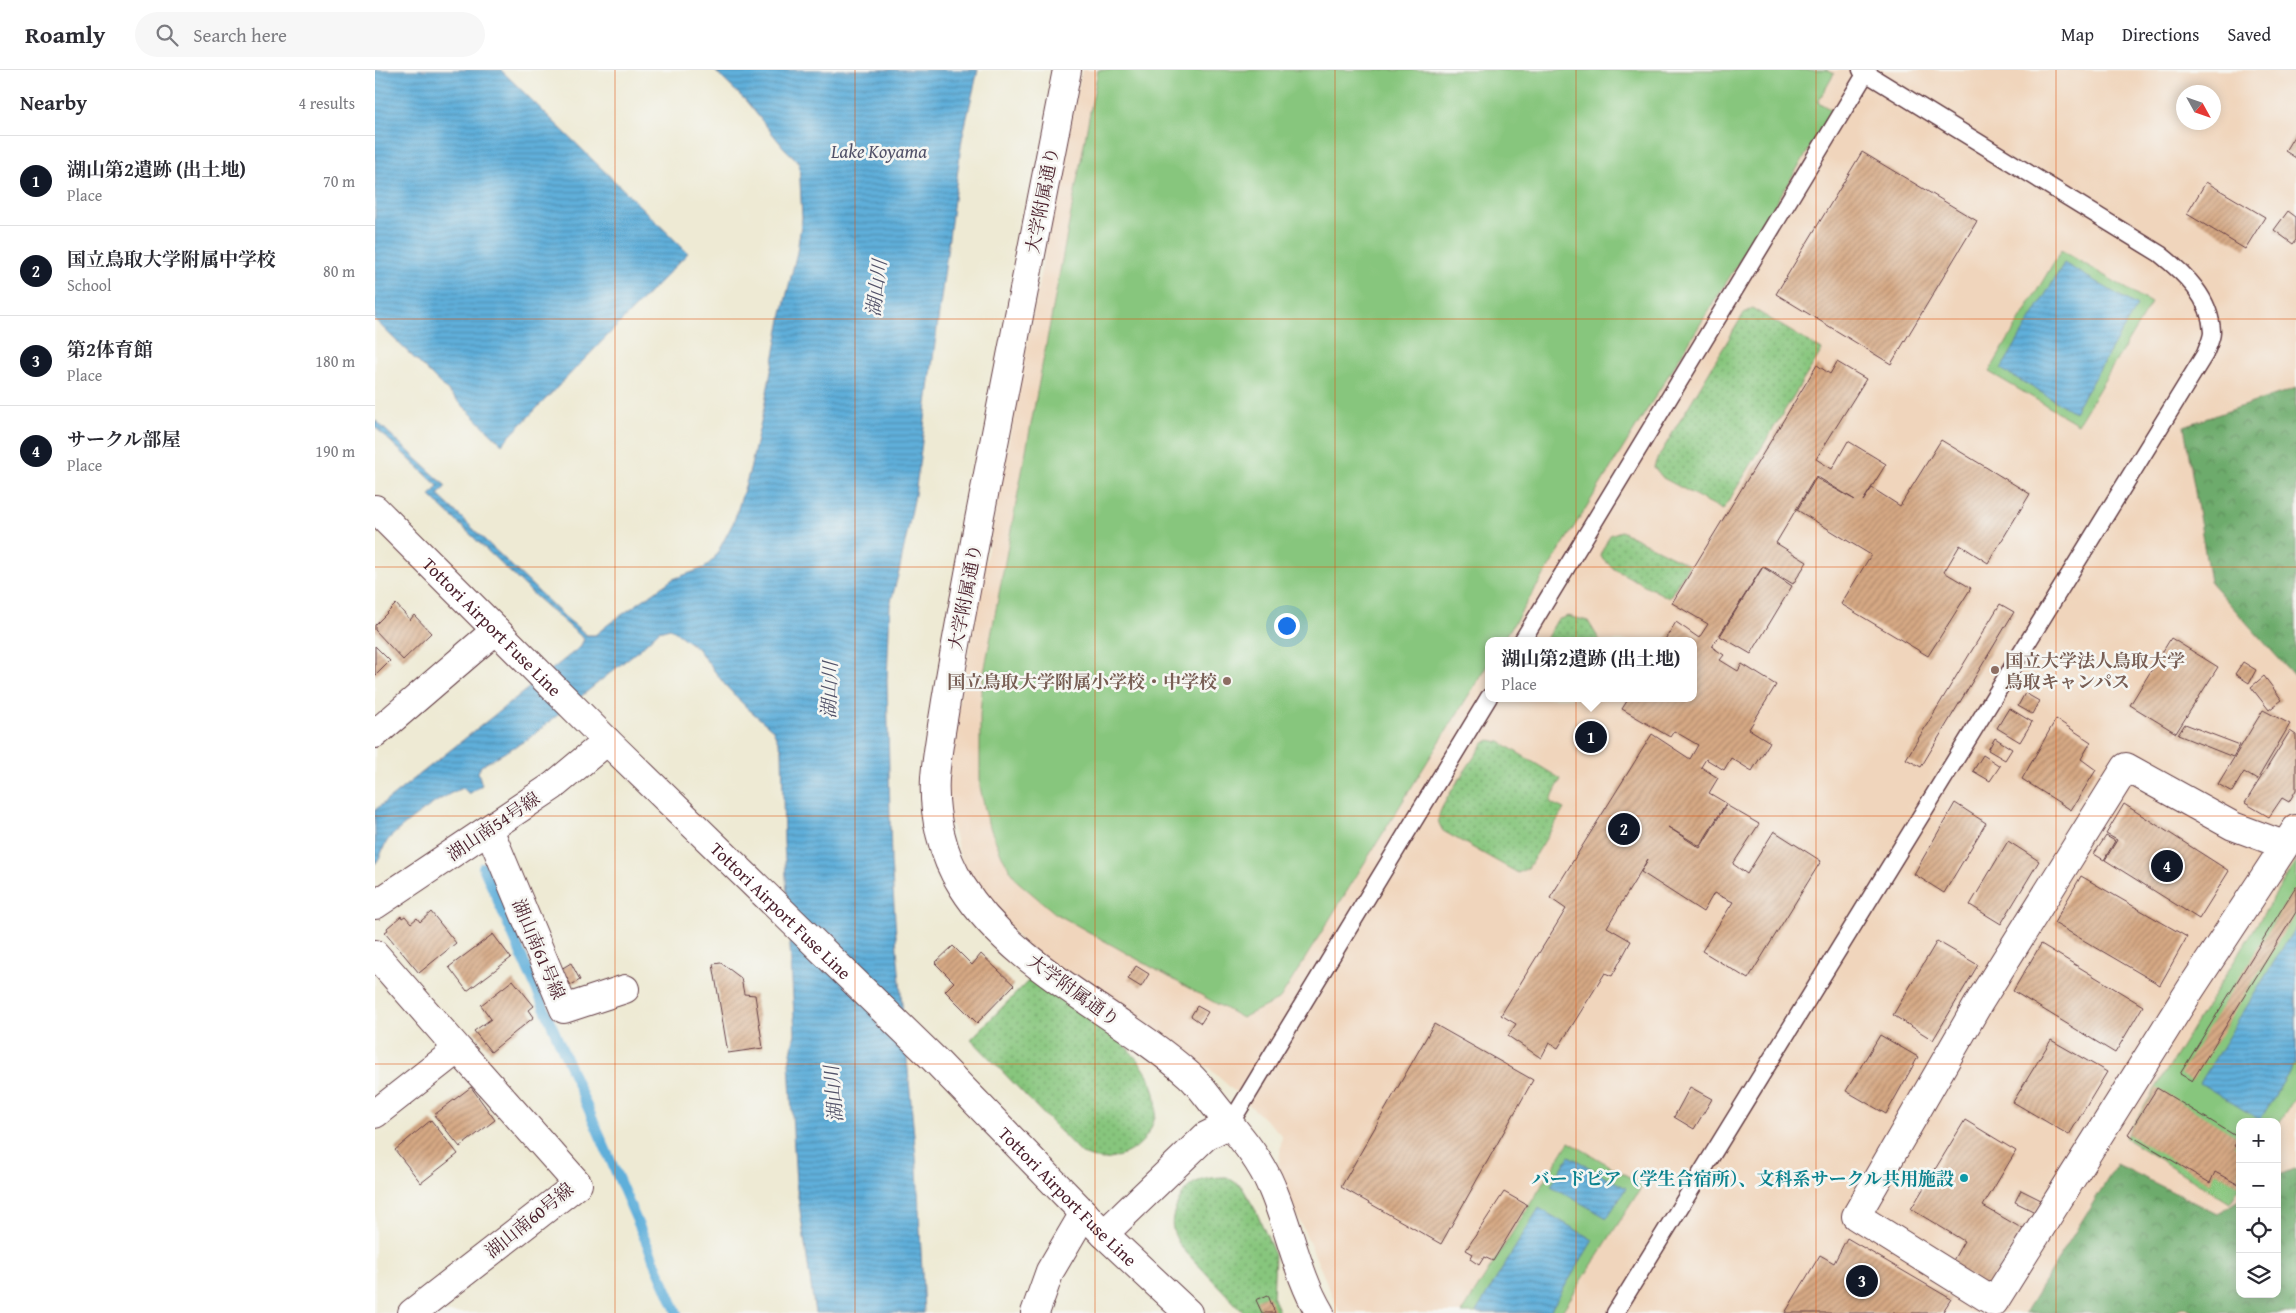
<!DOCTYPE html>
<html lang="en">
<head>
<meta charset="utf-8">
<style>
  :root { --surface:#fff; --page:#f7f7f7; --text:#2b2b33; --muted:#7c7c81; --line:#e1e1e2; --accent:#111827 }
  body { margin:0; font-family:"Gentium Book Plus","Noto Serif JP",serif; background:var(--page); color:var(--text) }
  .controls { position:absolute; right:15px; bottom:15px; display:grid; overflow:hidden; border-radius:10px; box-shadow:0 2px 12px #0003 }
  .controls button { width:45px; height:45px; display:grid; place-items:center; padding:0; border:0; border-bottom:1px solid var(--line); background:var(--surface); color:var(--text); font:25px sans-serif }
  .compass { position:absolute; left:1801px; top:15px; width:45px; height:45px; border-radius:50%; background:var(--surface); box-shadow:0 2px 12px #0003; rotate:130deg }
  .you { position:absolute; left:911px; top:555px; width:18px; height:18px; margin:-12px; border:4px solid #fff; border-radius:50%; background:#1a73e8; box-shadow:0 0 0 8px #1a73e833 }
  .badge { display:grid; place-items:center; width:32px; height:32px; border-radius:50%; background:var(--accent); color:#fff; font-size:16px; font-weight:700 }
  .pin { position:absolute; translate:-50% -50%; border:2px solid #fff; box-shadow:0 1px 5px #0006 }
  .popup { position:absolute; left:1110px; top:567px; width:212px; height:65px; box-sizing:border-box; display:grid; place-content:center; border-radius:10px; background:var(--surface); filter:drop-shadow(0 1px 4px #0005); font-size:16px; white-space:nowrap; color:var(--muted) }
  .popup b { font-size:19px; color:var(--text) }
  .popup::after { content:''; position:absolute; left:50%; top:100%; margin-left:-10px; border:10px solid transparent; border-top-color:var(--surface) }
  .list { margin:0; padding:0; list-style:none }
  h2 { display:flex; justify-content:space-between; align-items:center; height:65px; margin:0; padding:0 20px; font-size:21px }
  h2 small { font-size:16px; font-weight:400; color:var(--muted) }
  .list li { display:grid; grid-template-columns:32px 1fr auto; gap:15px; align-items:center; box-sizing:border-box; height:90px; padding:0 20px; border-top:1px solid var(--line) }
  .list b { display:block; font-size:19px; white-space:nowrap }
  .list p { margin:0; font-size:16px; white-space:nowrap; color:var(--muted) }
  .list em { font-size:16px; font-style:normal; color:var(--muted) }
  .icon { flex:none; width:28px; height:28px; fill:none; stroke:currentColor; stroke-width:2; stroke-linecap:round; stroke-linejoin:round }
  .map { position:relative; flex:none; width:1921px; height:1243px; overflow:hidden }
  header { display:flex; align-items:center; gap:30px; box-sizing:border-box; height:70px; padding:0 25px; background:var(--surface); border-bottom:1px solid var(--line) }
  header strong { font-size:24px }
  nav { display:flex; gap:28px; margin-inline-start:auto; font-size:18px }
  .search { width:350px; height:45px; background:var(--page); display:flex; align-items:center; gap:12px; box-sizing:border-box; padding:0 18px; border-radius:28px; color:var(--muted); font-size:19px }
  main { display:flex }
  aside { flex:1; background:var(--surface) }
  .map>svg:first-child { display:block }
  .built { fill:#f0d5bc; fill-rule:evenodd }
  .grass { fill:url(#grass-dots); stroke:#687254 }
  .forest { fill:url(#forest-crowns); stroke:#5c654c }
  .pitch { fill:#87c67d; stroke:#687254 }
  .water { fill:url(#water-rules); stroke:#546782 }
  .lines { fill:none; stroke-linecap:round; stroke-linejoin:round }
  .stream { stroke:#5fafda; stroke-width:10 }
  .building { fill:url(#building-hatch) }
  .service-casing { stroke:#633d44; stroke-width:19 }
  .minor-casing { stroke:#633d44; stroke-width:30 }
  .secondary-casing { stroke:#633d44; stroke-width:30 }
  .service { stroke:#fff; stroke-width:16 }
  .minor { stroke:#fff; stroke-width:28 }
  .secondary { stroke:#fff; stroke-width:28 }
  .grid { fill:none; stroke:#e0560e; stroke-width:1; stroke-opacity:0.55 }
  .education-dot { fill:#8d6e63; stroke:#f6f6f2; stroke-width:2 }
  .culture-dot { fill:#0f9aa8; stroke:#f6f6f2; stroke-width:2 }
  .labels { text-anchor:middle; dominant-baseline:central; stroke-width:5; stroke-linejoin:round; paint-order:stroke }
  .street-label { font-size:18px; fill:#4a1f2b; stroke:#f6f6f2 }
  .education-label { font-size:18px; font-weight:bold; fill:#785e54; stroke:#f6f6f2; text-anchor:start }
  .culture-label { font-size:18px; font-weight:bold; fill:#0d838f; stroke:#f6f6f2; text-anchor:end }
  .water-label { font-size:19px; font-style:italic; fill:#515168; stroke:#f6f6f2 }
</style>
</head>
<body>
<header>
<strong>Roamly</strong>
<div class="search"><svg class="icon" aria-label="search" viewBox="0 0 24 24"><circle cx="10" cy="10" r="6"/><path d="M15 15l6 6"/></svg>Search here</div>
<nav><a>Map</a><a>Directions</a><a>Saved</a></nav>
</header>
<main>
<aside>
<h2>Nearby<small>4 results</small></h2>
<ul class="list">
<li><span class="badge">1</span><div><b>湖山第2遺跡 (出土地)</b><p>Place</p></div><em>70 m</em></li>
<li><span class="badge">2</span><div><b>国立鳥取大学附属中学校</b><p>School</p></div><em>80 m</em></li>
<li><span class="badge">3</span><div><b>第2体育館</b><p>Place</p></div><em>180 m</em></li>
<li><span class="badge">4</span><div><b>サークル部屋</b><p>Place</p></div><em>190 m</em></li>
</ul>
</aside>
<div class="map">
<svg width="1921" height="1243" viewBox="0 0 1921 1243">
  <defs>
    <pattern id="grass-dots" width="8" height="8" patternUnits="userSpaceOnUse" patternTransform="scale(1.25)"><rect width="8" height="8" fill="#87c67d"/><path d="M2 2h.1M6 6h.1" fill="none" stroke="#70a067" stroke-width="1.8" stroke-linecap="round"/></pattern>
    <pattern id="forest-crowns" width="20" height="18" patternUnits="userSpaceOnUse" patternTransform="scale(1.25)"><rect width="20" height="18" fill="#6dab6c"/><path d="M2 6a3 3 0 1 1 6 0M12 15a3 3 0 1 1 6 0" fill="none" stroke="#5c8b59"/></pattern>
    <pattern id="water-rules" width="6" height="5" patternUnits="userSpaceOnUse" patternTransform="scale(1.25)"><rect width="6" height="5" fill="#5fafda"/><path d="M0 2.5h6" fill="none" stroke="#508eb1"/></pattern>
    <pattern id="building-hatch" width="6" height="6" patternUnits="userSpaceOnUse" patternTransform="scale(1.25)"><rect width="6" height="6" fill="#d6a984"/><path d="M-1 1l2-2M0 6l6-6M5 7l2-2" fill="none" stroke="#b0896c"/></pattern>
  </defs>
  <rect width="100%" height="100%" fill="#f6f6f2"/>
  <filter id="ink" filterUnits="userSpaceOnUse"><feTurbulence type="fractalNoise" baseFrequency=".02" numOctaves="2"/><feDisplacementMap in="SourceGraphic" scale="10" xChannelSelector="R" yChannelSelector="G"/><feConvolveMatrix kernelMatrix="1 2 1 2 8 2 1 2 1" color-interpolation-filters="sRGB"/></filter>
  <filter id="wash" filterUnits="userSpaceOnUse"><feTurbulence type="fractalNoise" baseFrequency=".0096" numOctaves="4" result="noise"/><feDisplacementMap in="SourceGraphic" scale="20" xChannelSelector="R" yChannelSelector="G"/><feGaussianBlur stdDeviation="1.12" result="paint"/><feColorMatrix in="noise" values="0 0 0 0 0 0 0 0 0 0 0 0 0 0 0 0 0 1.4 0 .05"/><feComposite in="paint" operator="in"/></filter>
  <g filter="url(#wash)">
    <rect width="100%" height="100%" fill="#eeead4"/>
    <path class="built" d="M707 0H1921V1243H965L903 1101 907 1065 835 999 651 876 590 803 569 726 575 679 678 138ZM1808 22H1838V52H1808ZM1114 571H1318V628H1114ZM1865 1052H1902V1224H1865Z"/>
    <path class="grass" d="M1377 238 1447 280 1348 440 1288 408 1279 397 1281 391 1369 243Z
      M1246 461 1314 495 1294 528 1239 499 1226 487 1227 481 1235 465Z
      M1193 546 1213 551 1225 571H1170L1182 550Z
      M1114 670 1125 672 1186 709 1176 729V733L1189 739 1153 798 1143 803 1068 761C1065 756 1062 751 1064 746 1066 733 1099 688 1108 674Z
      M656 908C704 940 822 1003 767 1072 759 1081 741 1089 729 1090 723 1090 714 1086 707 1084L596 969Z
      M852 1107 867 1117 881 1141 900 1185 898 1228 904 1243H869L806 1177C794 1157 795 1149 805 1129 808 1123 814 1115 821 1112 831 1108 841 1107 852 1107Z"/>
    <path class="forest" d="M1921 318V608L1835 512 1809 356Z
      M1742 1094 1842 1144 1865 1129V1224H1902V1106L1921 1098V1243H1821L1809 1236 1796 1243H1650Z"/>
    <path class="pitch" d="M723 0H1452L1459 4 1443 32 1458 41 1128 571H1114L1113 594 905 929 867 948 680 843 642 811 627 786 613 753 605 717V645L608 608Z
      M1686 180 1776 233 1703 354 1614 302Z
      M1921 791V1026L1902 1056V1052H1865V1117L1855 1133 1750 1068Z
      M1194 1072 1268 1115 1186 1243H1087Z"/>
    <path class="water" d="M0 0H126L313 183 127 374 0 250Z
      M339 0H603L587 69 540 425 524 502 515 535 512 610 516 791 522 879 542 1098 549 1243H440L421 1113 414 993 420 963 409 773 407 680 398 660 371 637 350 615 322 578 295 558 284 561 265 579 153 669 106 696 103 702 107 715 94 724 88 718C67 725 28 754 13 770 7 778 6 788 0 794V740L205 577 209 569 160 526 55 426 63 416 0 357V350L71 416 63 425 190 547 212 565H220L235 553 298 509 329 498 339 489 359 451 375 400 389 338 407 244 422 182 427 148 424 92 409 78 371 31Z
      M1689 193 1762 236 1699 342 1626 299Z
      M1921 856V991L1885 1050 1825 1013Z
      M1194 1086 1251 1118 1232 1148 1176 1116Z
      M1164 1138 1218 1170 1174 1243H1102L1101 1242Z"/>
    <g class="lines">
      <path class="stream" d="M108 797 302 1243"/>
    </g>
    <g id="blocks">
      <path class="building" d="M1921 63V88L1910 81Z
        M1487 82 1602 151 1516 294 1401 224Z
        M1831 112 1890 147 1870 179 1812 144Z
        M1913 141 1921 147V170L1918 174 1899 160Z
        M1462 292 1491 309 1441 389 1457 399 1473 371 1511 394 1488 431 1497 418 1525 436 1566 370 1655 424 1613 493 1585 475 1569 502 1596 518 1553 586 1466 534 1496 485 1422 440 1441 408 1480 430 1441 406 1401 473 1432 492 1418 514 1388 496 1337 577 1349 585 1345 590 1363 601 1367 594 1401 615 1374 659 1395 672 1377 701 1356 688 1349 700 1331 689 1326 697 1343 708 1334 723 1351 733 1325 776 1293 757 1325 778 1351 735 1384 754 1358 794 1372 804 1399 761 1446 791 1373 909 1327 881 1358 832 1339 823 1328 842 1266 802 1273 789 1232 857 1256 871 1237 906 1230 903 1183 978 1174 973 1166 988 1133 966 1141 954 1126 945 1191 839 1175 828 1277 664 1315 689 1323 675 1299 661 1295 667 1247 639 1254 628H1318V571H1289L1301 552 1324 568 1333 554 1297 533 1442 295 1455 304Z
        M1388 497 1417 516 1376 584 1345 566Z
        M21 534 35 550 39 545 56 563 28 590 0 560V555Z
        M1625 534 1639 542 1546 697 1531 689Z
        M1796 568 1843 597 1801 663 1755 635Z
        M0 576 15 591 0 606Z
        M1868 592 1881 600 1874 613 1860 604Z
        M1889 606 1907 630 1894 640 1876 617Z
        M1650 623 1664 631 1657 644 1643 636Z
        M1634 638 1657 652 1645 672 1622 658Z
        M1888 640 1915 654 1882 710 1869 702 1857 722 1843 714Z
        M1681 649 1716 672 1706 689 1721 700 1696 740 1647 709Z
        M1810 654 1865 675 1858 687 1803 665Z
        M1915 661 1921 665V720L1914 732 1907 728 1894 747 1870 733Z
        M1620 668 1637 679 1630 690 1613 680Z
        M1608 685 1625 696 1615 711 1598 701Z
        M1580 733 1611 753 1569 823 1539 804Z
        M1749 734 1854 801 1824 849 1730 790 1742 770 1731 764Z
        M1731 766 1740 771 1729 790 1719 784Z
        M1633 771 1664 791 1626 854 1595 835Z
        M1706 806 1812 867 1785 915 1679 853Z
        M1921 816V842L1817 1011 1805 1004Z
        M56 842 81 873 44 903 10 862 13 860 12 858 26 846 27 848 30 846 36 853 42 848 45 852Z
        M118 864 136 888 92 921 74 897Z
        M1562 871 1603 895 1558 970 1518 945Z
        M1666 874 1768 936 1740 983 1638 921Z
        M578 876 597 895 606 884 639 915 602 953 570 921 579 912 560 893Z
        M196 893 205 910 196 915 186 899Z
        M346 893 366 908 369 924 380 925 388 978 353 983 338 894Z
        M761 896 774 904 766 917 753 909Z
        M138 910 159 936 154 940 159 947 116 982 99 961 116 949 106 935Z
        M822 936 833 942 826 953 816 946Z
        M1059 954 1158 1010 1066 1174 966 1117Z
        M1505 965 1543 987 1511 1044 1471 1021Z
        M1676 970 1732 1002 1694 1065 1638 1032Z
        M96 1017 120 1050 85 1077 59 1045Z
        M1315 1017 1337 1029 1319 1059 1299 1047Z
        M1782 1018 1864 1068 1859 1076 1865 1079 1864 1115 1840 1102 1835 1113 1753 1064Z
        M56 1050 83 1084 46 1113 20 1080Z
        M1590 1050 1641 1081 1608 1136 1648 1159 1613 1216 1576 1194 1589 1171 1536 1139Z
        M1646 1120 1666 1130 1660 1142 1640 1132Z
        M1129 1122 1152 1135 1118 1191 1109 1187 1104 1195 1095 1189 1098 1184 1091 1180Z
        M1472 1168 1576 1229 1567 1243H1410L1445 1185 1459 1193Z
        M893 1225 900 1243H887L881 1230Z"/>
    </g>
  </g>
  <g filter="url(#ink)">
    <use href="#blocks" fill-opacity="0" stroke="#633d44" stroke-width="1"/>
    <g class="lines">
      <defs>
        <path id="service" d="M1147 571 1491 3
          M855 1054 1114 627
          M1240 1243 1830 284C1832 278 1837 269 1837 262 1836 228 1810 204 1785 184L1486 0"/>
        <path id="minor" d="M692 0C663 150 633 300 604 450 593 511 581 571 571 631 567 657 562 682 560 708 558 744 567 785 587 816 639 899 742 941 814 1005 824 1014 832 1026 841 1037 861 1062 885 1088 897 1118 914 1157 923 1207 945 1243
          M0 664 121 560
          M114 759 189 939 250 919
          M1909 775 1858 756 1751 697 1605 931 1481 1146 1619 1232 1815 920 1921 759
          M0 835 178 716 232 671
          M0 884 83 979 0 1044
          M729 1164 831 1066 855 1054
          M37 1243 203 1114 83 979
          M660 1243 675 1201 709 1143"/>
        <g id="secondary">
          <path id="s1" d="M0 439 232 671 559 989 729 1164 813 1243"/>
        </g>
      </defs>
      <use href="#service" class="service-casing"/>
      <use href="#minor" class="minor-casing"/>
      <use href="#secondary" class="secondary-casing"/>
      <use href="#service" class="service"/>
      <use href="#minor" class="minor"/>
      <use href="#secondary" class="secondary"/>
    </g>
  </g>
  <path class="grid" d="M240 0V1243M480 0V1243M720 0V1243M960 0V1243M1201 0V1243M1441 0V1243M1681 0V1243M0 249H1921M0 497H1921M0 746H1921M0 994H1921"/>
  <g class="education-dot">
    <circle cx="1620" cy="600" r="5"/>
    <circle cx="852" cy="611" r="5"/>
  </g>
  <circle class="culture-dot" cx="1589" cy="1108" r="5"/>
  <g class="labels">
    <g class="street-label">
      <text transform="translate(667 130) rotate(-79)">大学附属通り</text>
      <text transform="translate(590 527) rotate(-79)">大学附属通り</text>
      <text stroke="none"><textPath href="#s1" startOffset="166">Tottori Airport Fuse Line</textPath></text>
      <text transform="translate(118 756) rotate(-34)">湖山南54号線</text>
      <text stroke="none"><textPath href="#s1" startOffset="571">Tottori Airport Fuse Line</textPath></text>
      <text transform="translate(164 879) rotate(67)">湖山南61号線</text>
      <text transform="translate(699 920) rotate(36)">大学附属通り</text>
      <text stroke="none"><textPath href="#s1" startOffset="976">Tottori Airport Fuse Line</textPath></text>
      <text transform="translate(154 1150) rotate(-39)">湖山南60号線</text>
    </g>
    <g class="education-label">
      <text x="1630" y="590">国立大学法人鳥取大学<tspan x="1630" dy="21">鳥取キャンパス</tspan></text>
      <text x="842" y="611" text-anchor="end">国立鳥取大学附属小学校・中学校</text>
    </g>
    <g class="culture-label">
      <text x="1579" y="1108">バードピア（学生合宿所）、文科系サークル共用施設</text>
    </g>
    <g class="water-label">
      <text x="504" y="81">Lake Koyama</text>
      <text transform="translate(501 218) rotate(-83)">湖山川</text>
      <text transform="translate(454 620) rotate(-88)">湖山川</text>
      <text transform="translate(458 1024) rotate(-95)">湖山川</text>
    </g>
  </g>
</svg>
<div class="controls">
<button>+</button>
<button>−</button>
<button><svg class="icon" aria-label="locate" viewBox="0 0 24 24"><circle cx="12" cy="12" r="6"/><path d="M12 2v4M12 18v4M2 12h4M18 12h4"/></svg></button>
<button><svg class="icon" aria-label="layers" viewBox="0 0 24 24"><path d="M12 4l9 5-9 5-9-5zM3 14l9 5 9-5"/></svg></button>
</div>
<svg class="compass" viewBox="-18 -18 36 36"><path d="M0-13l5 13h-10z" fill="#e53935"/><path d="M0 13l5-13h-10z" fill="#7c7c81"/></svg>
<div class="you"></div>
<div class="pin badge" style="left:1216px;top:667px">1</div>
<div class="popup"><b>湖山第2遺跡 (出土地)</b>Place</div>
<div class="pin badge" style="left:1249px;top:759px">2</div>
<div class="pin badge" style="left:1487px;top:1211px">3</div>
<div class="pin badge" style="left:1792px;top:796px">4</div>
</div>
</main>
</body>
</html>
